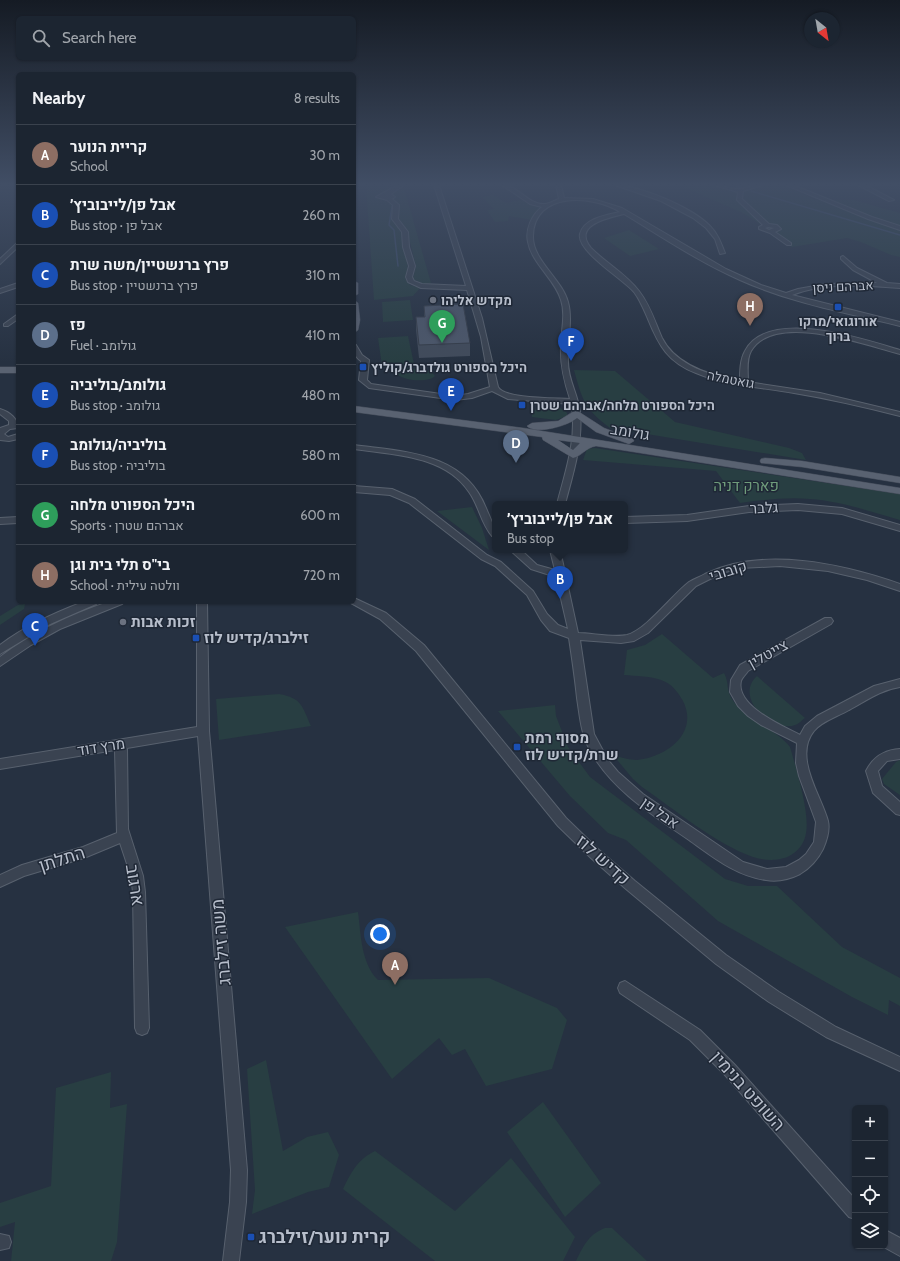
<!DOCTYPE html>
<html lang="en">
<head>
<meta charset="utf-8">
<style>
  :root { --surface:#1c2531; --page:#29313d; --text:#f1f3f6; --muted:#a0a5ab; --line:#3a424d; --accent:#90b3f8 }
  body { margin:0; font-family:Cabin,Heebo,sans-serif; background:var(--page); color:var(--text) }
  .controls { position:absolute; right:12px; bottom:12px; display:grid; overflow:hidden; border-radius:6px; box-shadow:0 1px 3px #0004 }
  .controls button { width:36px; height:36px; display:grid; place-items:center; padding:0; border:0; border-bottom:1px solid var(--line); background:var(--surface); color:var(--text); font:20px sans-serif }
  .compass { position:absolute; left:804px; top:12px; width:36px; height:36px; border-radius:50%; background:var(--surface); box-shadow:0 1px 3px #0004; rotate:149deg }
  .you { position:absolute; left:380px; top:934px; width:14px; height:14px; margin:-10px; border:3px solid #fff; border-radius:50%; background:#1a73e8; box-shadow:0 0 0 6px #1a73e833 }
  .badge { display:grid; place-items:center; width:26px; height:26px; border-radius:50%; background:var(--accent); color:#fff; font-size:13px; font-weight:700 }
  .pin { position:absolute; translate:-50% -33px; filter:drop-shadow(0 1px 2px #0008) }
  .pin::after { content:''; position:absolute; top:21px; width:14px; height:12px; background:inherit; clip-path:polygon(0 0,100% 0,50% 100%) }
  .popup { position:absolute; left:492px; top:501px; width:136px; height:52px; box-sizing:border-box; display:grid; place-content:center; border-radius:6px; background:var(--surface); filter:drop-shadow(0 1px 3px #0005); font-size:13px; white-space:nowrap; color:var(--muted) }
  .popup b { font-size:15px; color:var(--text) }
  .popup::after { content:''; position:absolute; left:50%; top:100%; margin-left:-8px; border:8px solid transparent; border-top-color:var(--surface) }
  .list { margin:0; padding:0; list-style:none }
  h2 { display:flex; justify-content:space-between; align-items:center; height:52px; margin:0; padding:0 16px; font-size:17px }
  h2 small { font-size:13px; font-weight:400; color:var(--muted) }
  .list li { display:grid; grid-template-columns:26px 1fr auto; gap:12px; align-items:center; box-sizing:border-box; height:60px; padding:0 16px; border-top:1px solid var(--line) }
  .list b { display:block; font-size:15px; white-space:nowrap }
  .list p { margin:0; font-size:13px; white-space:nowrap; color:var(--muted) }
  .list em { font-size:13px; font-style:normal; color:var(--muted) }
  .icon { flex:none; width:22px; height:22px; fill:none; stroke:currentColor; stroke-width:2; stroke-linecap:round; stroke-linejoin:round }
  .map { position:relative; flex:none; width:900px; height:1261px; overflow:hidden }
  .search { position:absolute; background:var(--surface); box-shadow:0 1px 3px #0004; left:16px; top:16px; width:340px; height:44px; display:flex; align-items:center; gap:10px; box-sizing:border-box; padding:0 14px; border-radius:6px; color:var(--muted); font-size:15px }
  .panel { position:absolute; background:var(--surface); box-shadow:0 1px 3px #0004; left:16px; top:72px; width:340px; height:532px; border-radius:6px }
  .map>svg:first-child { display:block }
  .green { fill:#283e42 }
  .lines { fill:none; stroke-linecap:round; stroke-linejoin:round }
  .stream { stroke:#3c4d6a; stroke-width:1.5 }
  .minor-casing { stroke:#58616e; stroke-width:2 }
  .major-casing { stroke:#444c5a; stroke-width:1 }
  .minor { fill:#3a4351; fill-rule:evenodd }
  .major { fill:#596271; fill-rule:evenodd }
  .wall { fill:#414b5b }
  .building { fill:#4c576a; stroke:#353d4a }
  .worship-dot { fill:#6b7280; stroke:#1f2836; stroke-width:1.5 }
  .transit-dot { fill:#1a4fb4; stroke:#1f2836; stroke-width:1.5 }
  .labels { text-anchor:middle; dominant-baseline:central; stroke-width:3; stroke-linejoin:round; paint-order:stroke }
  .far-street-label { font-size:13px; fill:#b7becb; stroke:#1f2836 }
  .far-poi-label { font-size:13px; font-weight:bold; fill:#b7becb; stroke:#1f2836; text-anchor:start }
  .street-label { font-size:15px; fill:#b7becb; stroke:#1f2836 }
  .park-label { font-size:15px; fill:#6f9c7b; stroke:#1f2836 }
  .poi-label { font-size:15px; font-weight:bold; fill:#b7becb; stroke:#1f2836; text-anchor:start }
  .near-street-label { font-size:18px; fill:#b7becb; stroke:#1f2836 }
  .near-poi-label { font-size:18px; font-weight:bold; fill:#b7becb; stroke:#1f2836; text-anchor:start }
</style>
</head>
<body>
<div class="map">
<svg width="900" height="1261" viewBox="0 0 900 1261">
  <rect width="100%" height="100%" fill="#263141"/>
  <path class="green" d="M366 185H398L386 193 377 195 376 197 391 203 394 207C388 226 396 219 402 231 407 242 410 267 405 278L410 285 420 288 413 296 374 300Z
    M679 185H782L816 200H854L900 213V257L891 255 861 242 847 238 792 247 781 241 762 225 743 213Z
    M404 188 431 283 424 284 413 279 416 266 407 230 399 219C399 208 401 206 392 199L394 197 392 194Z
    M493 195 506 203 520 200 540 207 532 220 509 216 508 221 495 222 487 210 494 209 482 197Z
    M629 230 659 249 630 256 604 238Z
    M410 300 413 320 383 322 382 302Z
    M408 336 414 364 382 366 378 338Z
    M408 368 431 371 435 376C429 383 404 381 397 374L399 370Z
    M574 370 615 371 675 422 789 448 802 453 806 460 610 428C585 409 582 400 574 370Z
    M540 405C551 405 559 405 567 413V416L556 420 532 417V413Z
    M595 448 900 494V520C871 512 841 501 810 499 787 497 763 500 740 503L716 471 583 460 587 449Z
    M472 507 482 528 489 550 437 511Z
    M25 604 24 609 0 625V616L18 605Z
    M662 634 713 678 724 673C730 684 725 690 734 702 748 722 775 728 790 747 796 768 810 813 806 833 805 841 800 849 794 853 782 862 766 861 753 857 716 844 674 809 642 787L633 779 613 755C620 757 629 760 637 760 667 757 699 733 683 701 678 692 671 683 661 680 651 676 636 676 624 675L627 650 645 645Z
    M757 676 805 718C802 720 799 724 795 725 773 733 733 698 757 676Z
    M279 694C302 698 302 706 311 726L219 740 216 699Z
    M555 705 556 716 568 747 590 777 725 879 748 886H777L842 947 900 978V1006L889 1000 888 1015 852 997 718 921 626 840 608 833 570 796 498 711Z
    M900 760V795L884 784 882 779 896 762Z
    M358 912C361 935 361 963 378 980L489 978 557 1008 567 1020 552 1069 486 1086 465 1049 452 1055 439 1038 392 1079 285 927Z
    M266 1060 283 1151 307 1137 328 1132 339 1155 329 1187 308 1192 252 1214 255 1190 247 1069Z
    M111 1072 110 1108 127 1104 117 1242 111 1261H11L15 1222 0 1227V1203L51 1186 56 1088Z
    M543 1102 601 1183 565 1217 507 1132Z
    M375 1151 455 1211 511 1158 575 1237 563 1261H435L343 1189C352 1171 357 1160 375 1151Z
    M605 1228H612L647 1261H576C584 1245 588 1235 605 1228Z"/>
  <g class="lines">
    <path class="stream" d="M734 185 743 188
      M751 191 900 235
      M392 206 389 225 394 230 398 266"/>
    <defs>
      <path id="minor" d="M398 185H404L391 194 395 197 392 199 399 205 398 219 408 232 409 247 415 266 412 277 414 281 422 284 466 286 434 185H439L482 318 498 387C504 399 555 398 570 399 564 381 560 365 561 346 561 331 566 315 561 300 555 279 532 264 528 242 525 230 532 214 542 207L530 204 502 185C518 185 528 205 545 204 549 204 555 200 559 199L556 185H561L564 198 593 199 622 208 726 269 761 285 786 293 798 289 826 284 877 283 853 270 841 259V257L843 256 857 268 887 283 900 284V288C865 285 825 282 792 295L900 322V326C846 313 791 303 740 280 699 262 662 237 624 214 608 218 572 225 591 248 606 263 626 274 639 291 650 305 655 322 662 338 676 366 712 376 740 381 740 371 740 360 745 351 768 307 864 339 900 350V354C866 345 774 311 751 351 746 360 748 372 748 382L820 393 900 412V416C865 407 830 399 794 393 761 387 727 386 696 373 668 362 659 346 648 319 644 310 640 300 634 292 623 279 576 251 580 234 584 218 607 215 620 212 593 195 534 191 533 236 532 260 562 279 568 302 573 320 567 342 568 362 568 380 578 394 580 412 583 443 573 474 565 504H557C565 473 578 436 571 404L508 399 492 391 472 398 455 400 369 388 359 380 361 361C354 356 354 352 354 344L356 345 362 355 369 360 367 380 371 384 455 396 468 394 490 387 481 337 467 290 421 288 408 282 406 277 409 266 403 247 402 232 392 219 393 205 387 200 376 197Z
        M615 185C639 185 693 208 710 226 718 234 721 243 725 253L720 254 715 239 706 228 693 218 661 201Z
        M714 185C722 185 730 189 737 189 746 189 754 185 763 185L743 191 742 199 769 224 777 225 781 229 775 232 791 243V245H787L770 233 759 229V227L763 225 737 200 738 192ZM768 227 774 228 769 230 765 228Z
        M786 185H793L872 217 900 226V230L868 219Z
        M858 185H865L894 200 889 201Z
        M18 242V247L0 264V259Z
        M18 283V287L0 293V289Z
        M18 314V319L8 326H4V324Z
        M0 409C10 412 18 419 18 428L10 429 4 434 8 437 18 434V439L9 441 0 440V428L9 425V421L0 414Z
        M354 445C405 452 464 452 486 508 490 518 495 526 495 537L492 536C481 523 479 506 469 492 445 455 393 455 354 449Z
        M354 486 392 489 415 499 487 555 501 562 533 591 547 614 558 625 568 629 556 577 531 569 510 550H521L537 565 555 570 550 550H560L578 633C592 633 613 638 627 635 646 630 672 595 689 582 694 579 700 577 705 574 762 546 843 564 900 584V591L867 580 828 571 780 566 740 568 722 573 696 586 648 633 634 641 621 643 580 640 594 734 608 760 618 772 643 794 743 862 767 869 786 867 799 860 806 854 814 842 816 822 799 776 796 763 797 743 761 725 748 716 738 706 730 692 731 680 740 665 825 618H831L833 621 831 624 748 671C746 674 742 678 741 681 735 706 783 726 800 735L805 726 817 716 874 686 900 679V687C880 690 866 701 849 710 837 717 822 721 814 731 793 757 821 795 828 821 830 830 827 840 823 849 818 859 810 868 800 874 790 879 778 882 766 880 736 876 713 857 689 840 653 815 613 791 591 752 581 735 580 717 577 698 575 678 572 658 569 638L550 631 541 620 527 595 495 566 481 559 409 503 390 495 354 492Z
        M798 504 842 508 900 525V531L842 514 798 510 749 512 687 521 625 523V517L687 515 749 506Z
        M18 517V523L0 524V518Z
        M354 598 386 613 424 645 566 818 599 850 635 881 726 955 779 992 836 1027 900 1057V1071L826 1037 769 1002 716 964 626 889 591 858 558 826 416 651 380 619 351 603 350 602H354Z
        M83 602H98L96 604 48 625 0 654V645C25 626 54 613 83 602Z
        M108 602H124L122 604 60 629 31 645 0 666V657C33 632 70 615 108 602Z
        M197 602H207L209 731 247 1170 246 1202 239 1261H223L230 1202 231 1170 198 736 127 748 128 829 143 876 145 892 149 1028 147 1033 142 1035 137 1033 135 1028 133 892 131 876 120 843 84 858 24 876 0 887V875L22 865 83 847 117 833 115 750 0 769V759L197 727Z
        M900 749V759L887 761 878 771 882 786 900 802V815L896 814 873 793 866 771C873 757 884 750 900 749Z
        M625 981 700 1030 735 1065 855 1199V1219L849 1217 725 1075 690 1040 620 993 618 988 620 983Z
        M885 1230 900 1238V1256L882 1246H885Z
        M0 1234 9 1236 11 1242 9 1248 0 1250Z"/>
      <path id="major" d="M354 281 358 283V294L354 296Z
        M354 300 358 303 360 320 358 330 354 333Z
        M0 367H18V373H0Z
        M354 406 523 428 900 488V494L596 446C585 448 582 456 573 458L543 440 542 437 354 412ZM558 440 580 443 573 450Z
        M576 410 604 428 633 439 634 441 629 444 596 432 577 418C568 426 535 435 527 426L532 423 558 421Z
        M765 458 802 461 900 477V483L802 467 761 463 760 461 761 459Z"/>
    </defs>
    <use href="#minor" class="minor-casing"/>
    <use href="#major" class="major-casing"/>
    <use href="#minor" class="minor"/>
    <use href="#major" class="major"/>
  </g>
  <path class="wall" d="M424 306 470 343V356L419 358 416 330V317H424Z"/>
  <path class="building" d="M463 304 470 343 419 345 416 317H425L424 306Z"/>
  <linearGradient id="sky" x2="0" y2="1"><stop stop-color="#151b24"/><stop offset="0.51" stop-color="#414e65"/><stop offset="1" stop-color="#414e65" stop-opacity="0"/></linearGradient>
  <rect width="900" height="362" fill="url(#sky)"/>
  <g class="worship-dot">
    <circle cx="433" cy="300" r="4"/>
    <circle cx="123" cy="622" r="4"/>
  </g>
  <g class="transit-dot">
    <rect x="834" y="303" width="8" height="8" rx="2"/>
    <rect x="359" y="363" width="8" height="8" rx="2"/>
    <rect x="518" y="401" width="8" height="8" rx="2"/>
    <rect x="192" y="634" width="8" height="8" rx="2"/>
    <rect x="513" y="743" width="8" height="8" rx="2"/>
    <rect x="247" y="1233" width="8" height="8" rx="2"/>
  </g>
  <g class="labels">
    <g class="far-street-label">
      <text transform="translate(843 286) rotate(-3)">אברהם ניסן</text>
      <text transform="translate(731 379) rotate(11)">גואטמלה</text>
    </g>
    <g class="far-poi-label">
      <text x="441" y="300">מקדש אליהו</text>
      <text x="838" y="321" text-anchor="middle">אורוגואי/מרקו<tspan x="838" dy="15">ברוך</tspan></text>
      <text x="371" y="367">היכל הספורט גולדברג/קוליץ</text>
      <text x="530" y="405">היכל הספורט מלחה/אברהם שטרן</text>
    </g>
    <g class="street-label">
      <text transform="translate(630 432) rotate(9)">גולומב</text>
      <text transform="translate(764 508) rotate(-3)">גלבר</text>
      <text transform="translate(728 571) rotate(-17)">קובובי</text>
      <text transform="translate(768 654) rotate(-29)">צייטלין</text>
      <text transform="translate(101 747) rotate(-9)">מרץ דוד</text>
      <text transform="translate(660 813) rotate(35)">אבל פן</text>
    </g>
    <g class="park-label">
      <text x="746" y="486">פארק דניה</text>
    </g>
    <g class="poi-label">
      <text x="131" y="622">זכות אבות</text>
      <text x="204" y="638">זילברג/קדיש לוז</text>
      <text x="525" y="738">מסוף רמת<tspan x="525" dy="17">שרת/קדיש לוז</tspan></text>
    </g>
    <g class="near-street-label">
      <text transform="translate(62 859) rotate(-18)">התלתן</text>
      <text transform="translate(603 860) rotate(42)">קדיש לוז</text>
      <text transform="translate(135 885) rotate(81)">ארגוב</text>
      <text transform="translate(221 942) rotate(-95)">משה זילברג</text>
      <text transform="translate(748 1091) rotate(48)">השופט בנימין</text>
    </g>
    <g class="near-poi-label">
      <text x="259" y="1237">קרית נוער/זילברג</text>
    </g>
  </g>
</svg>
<div class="controls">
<button>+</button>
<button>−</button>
<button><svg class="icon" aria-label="locate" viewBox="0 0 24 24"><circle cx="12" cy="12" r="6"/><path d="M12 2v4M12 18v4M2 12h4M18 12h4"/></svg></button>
<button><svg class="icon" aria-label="layers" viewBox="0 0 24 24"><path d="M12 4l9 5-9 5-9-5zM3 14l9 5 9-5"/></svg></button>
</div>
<svg class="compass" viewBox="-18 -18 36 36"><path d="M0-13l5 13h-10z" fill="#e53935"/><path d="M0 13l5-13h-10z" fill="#a0a5ab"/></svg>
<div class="you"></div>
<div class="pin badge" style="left:395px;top:985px;background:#8d6e63">A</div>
<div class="pin badge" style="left:560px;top:599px;background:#1a4fb4">B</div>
<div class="popup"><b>אבל פן/לייבוביץ׳</b>Bus stop</div>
<div class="pin badge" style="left:35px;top:646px;background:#1a4fb4">C</div>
<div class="pin badge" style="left:516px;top:463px;background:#5c6f8a">D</div>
<div class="pin badge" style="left:451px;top:411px;background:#1a4fb4">E</div>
<div class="pin badge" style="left:571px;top:361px;background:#1a4fb4">F</div>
<div class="pin badge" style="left:442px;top:343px;background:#2e9e5b">G</div>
<div class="pin badge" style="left:750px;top:326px;background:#8d6e63">H</div>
<div class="search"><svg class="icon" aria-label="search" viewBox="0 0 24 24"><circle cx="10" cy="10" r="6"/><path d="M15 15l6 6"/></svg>Search here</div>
<section class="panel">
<h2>Nearby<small>8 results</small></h2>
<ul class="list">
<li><span class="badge" style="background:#8d6e63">A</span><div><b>קריית הנוער</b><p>School</p></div><em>30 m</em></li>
<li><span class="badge" style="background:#1a4fb4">B</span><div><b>אבל פן/לייבוביץ׳</b><p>Bus stop · אבל פן</p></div><em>260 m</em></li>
<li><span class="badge" style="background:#1a4fb4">C</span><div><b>פרץ ברנשטיין/משה שרת</b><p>Bus stop · פרץ ברנשטיין</p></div><em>310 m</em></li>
<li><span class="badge" style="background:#5c6f8a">D</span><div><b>פז</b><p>Fuel · גולומב</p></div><em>410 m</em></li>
<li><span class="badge" style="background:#1a4fb4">E</span><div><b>גולומב/בוליביה</b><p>Bus stop · גולומב</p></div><em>480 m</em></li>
<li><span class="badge" style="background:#1a4fb4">F</span><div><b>בוליביה/גולומב</b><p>Bus stop · בוליביה</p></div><em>580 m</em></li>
<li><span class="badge" style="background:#2e9e5b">G</span><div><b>היכל הספורט מלחה</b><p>Sports · אברהם שטרן</p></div><em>600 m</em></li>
<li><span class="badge" style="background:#8d6e63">H</span><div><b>בי&quot;ס תלי בית וגן</b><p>School · וולטה עילית</p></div><em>720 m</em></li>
</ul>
</section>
</div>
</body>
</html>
